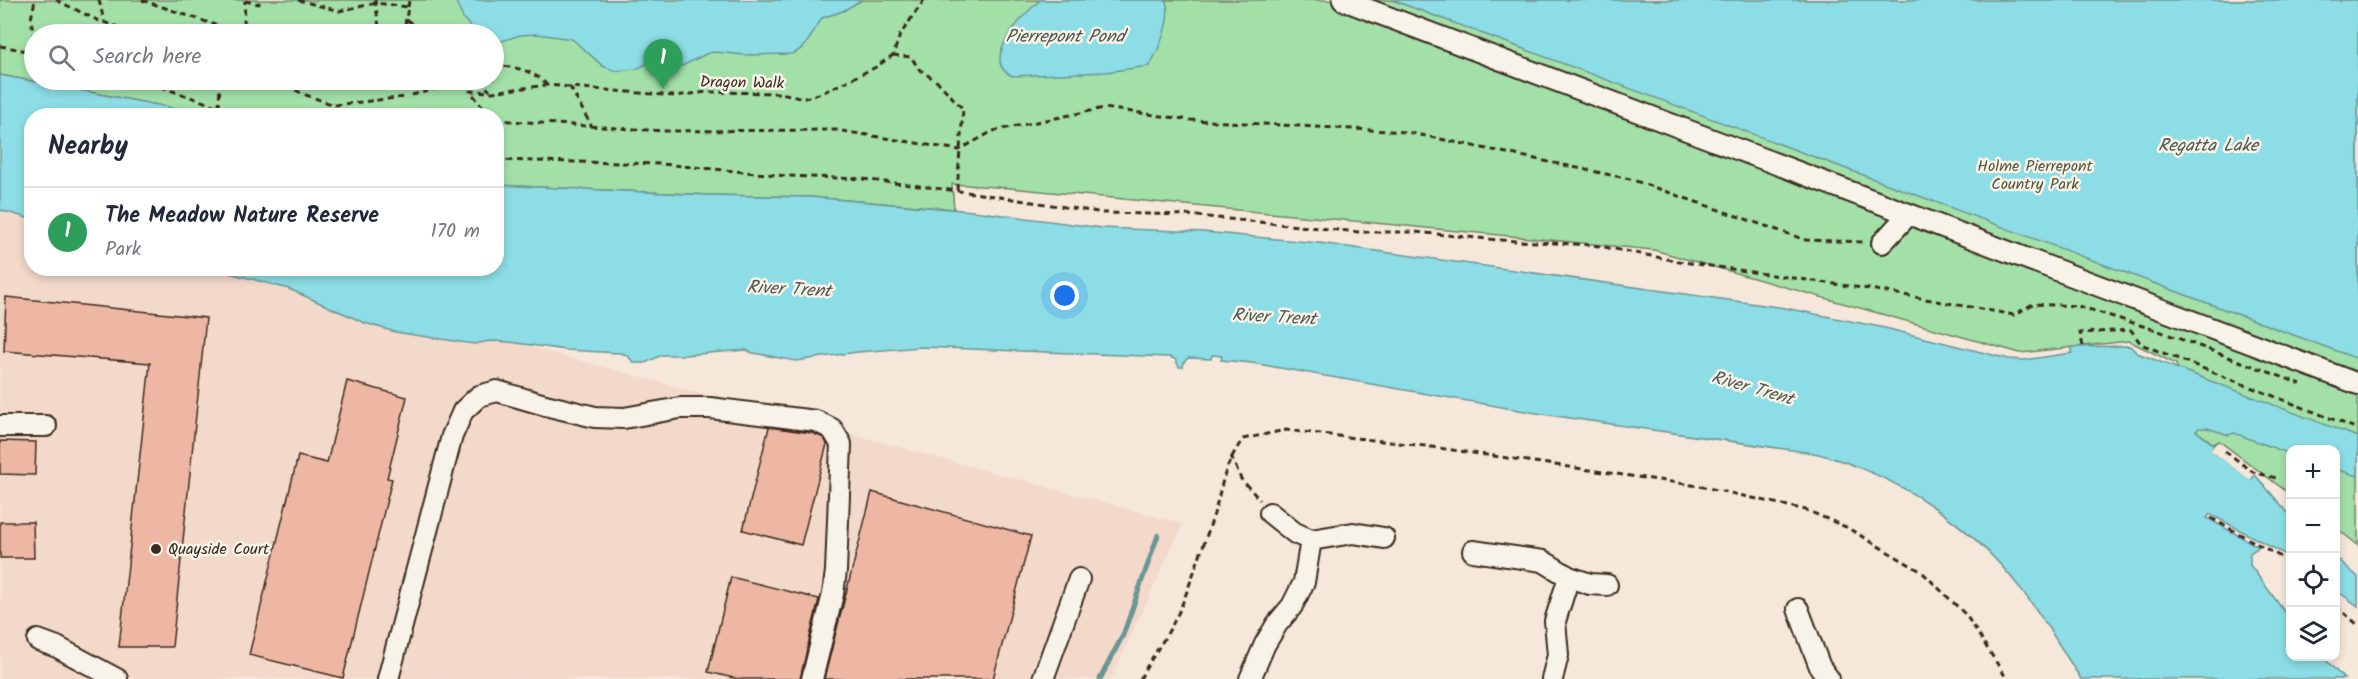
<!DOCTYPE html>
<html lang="en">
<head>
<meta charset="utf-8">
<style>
  :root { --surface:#fff; --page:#f2f2f3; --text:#1f2937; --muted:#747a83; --line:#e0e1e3; --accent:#ea580c }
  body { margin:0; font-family:Kalam,sans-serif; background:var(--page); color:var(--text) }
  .controls { position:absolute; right:18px; bottom:18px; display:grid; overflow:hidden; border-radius:12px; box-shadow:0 3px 9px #0003 }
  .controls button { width:54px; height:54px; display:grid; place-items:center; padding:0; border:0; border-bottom:2px solid var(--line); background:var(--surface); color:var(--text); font:30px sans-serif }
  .you { position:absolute; left:1065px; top:296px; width:21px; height:21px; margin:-15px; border:4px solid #fff; border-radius:50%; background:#1a73e8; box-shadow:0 0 0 9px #1a73e833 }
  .badge { display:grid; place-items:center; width:39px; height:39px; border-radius:50%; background:var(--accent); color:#fff; font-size:20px; font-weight:700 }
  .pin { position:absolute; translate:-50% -50px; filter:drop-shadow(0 2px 3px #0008) }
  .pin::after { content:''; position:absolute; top:32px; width:21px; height:18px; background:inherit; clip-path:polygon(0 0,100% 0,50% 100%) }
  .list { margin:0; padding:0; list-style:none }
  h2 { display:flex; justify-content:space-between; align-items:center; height:78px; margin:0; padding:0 24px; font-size:26px }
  h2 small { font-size:20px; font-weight:400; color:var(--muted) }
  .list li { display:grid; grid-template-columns:39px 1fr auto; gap:18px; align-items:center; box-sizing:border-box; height:90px; padding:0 24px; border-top:2px solid var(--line) }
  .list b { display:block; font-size:22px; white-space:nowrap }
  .list p { margin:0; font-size:20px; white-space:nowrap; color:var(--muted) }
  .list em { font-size:20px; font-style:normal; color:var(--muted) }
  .icon { flex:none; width:33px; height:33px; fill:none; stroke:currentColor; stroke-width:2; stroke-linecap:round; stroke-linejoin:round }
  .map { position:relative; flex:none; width:2358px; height:679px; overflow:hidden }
  .search { position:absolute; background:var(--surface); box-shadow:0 3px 9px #0003; left:24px; top:24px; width:480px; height:66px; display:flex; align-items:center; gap:15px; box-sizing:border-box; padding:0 21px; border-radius:33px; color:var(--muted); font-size:22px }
  .panel { position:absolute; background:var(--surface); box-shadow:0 3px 9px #0003; left:24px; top:108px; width:480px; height:168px; border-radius:24px }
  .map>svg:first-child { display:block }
  .built { fill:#f3d9ca }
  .green { fill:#a2e0a8; stroke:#6e8563; stroke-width:1.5; fill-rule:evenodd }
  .water { fill:#8cdde5; stroke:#6c9595; stroke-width:1.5 }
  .pier { fill:#f5e7da }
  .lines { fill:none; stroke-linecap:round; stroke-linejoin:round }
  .stream { stroke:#6c9595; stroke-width:5 }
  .building { fill:#eeb7a3; stroke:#3b2a1e; stroke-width:1.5 }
  .minor-casing { stroke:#3b2a1e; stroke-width:24 }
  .path { stroke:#3b2a1e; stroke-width:3; stroke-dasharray:6 4.5; stroke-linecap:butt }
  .minor { stroke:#f7f3e8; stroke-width:20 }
  .path-bridge { stroke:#3b2a1e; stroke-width:3; stroke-dasharray:6 4.5; stroke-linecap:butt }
  .poi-dot { fill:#3b2a1e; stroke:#f7f3e8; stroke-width:2 }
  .labels { text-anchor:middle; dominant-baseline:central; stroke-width:5; stroke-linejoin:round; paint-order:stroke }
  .street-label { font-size:16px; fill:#3b2a1e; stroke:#f7f3e8 }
  .park-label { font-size:16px; fill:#555840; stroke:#f7f3e8 }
  .poi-label { font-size:16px; fill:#3b2a1e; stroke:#f7f3e8; text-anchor:start }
  .water-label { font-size:18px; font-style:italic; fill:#4f5750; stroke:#f7f3e8 }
</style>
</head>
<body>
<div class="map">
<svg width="2358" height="679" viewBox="0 0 2358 679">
  <rect width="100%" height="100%" fill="#f5e7da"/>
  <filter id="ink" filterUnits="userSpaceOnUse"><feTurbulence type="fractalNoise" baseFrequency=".0167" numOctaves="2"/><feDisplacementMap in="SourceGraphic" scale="12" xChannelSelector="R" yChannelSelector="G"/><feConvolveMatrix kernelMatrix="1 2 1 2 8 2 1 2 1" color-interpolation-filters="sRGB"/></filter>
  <g filter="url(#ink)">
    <path class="built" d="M0 210 31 219 32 268 214 269 289 289 365 323 395 332 474 344 490 341 523 345 1183 524 1111 679H0Z"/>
    <path class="green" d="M0 0H2358V545L2336 528V450H2290V494L2219 441 2214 444 2196 431 2176 364 2129 341 2020 353 1654 250 1010 188 952 184 954 209 810 197 709 195 497 185 496 116 188 115 168 107 0 75ZM34 34H494V80H34Z"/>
    <path class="water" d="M455 0H862L843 11 822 18C813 31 808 48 792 54L744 55 716 52 708 53 682 66 653 61 636 69 615 71 603 66 572 39 537 34 520 35 502 41 494 40V34H477L463 18Z
      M1040 0H1165C1174 14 1158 53 1149 66L1106 72 1013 76C977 63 1025 13 1040 0Z
      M1392 0H2358V359Z
      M0 75 168 107 188 115 32 116 31 219 0 210Z
      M497 185 709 195 810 197 973 211 1102 228 1204 232 1319 243 1785 308 1885 328 2009 359 2024 360 2072 353V347L2130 346 2137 353 2358 437V476L2336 469V450H2290V454L2234 433 2229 435 2207 428H2199L2196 431 2214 445 2211 450 2251 480 2255 475 2290 515V557L2210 514 2207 518 2259 547 2250 553V565L2290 619V656L2323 657 2344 679H2081C2061 649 2043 616 2020 588 1969 522 1898 476 1819 454L1542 414 1252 363 1221 360 1222 356 1212 355 1211 359 1188 358 1184 362 1183 367H1179L1175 359 1169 357 922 347 857 352 796 361 753 353 746 350 684 355H662L645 363H634L627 355 620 353 566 350 509 342 490 341 474 344 395 332 365 323 289 289 214 269 496 268Z
      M2336 557 2358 577V606L2336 590Z"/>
    <path class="pier" d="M2217 443 2215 449 2250 476 2253 472H2256L2250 480 2210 450Z"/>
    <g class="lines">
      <path class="stream" d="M1100 679 1123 635 1158 535"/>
    </g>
    <path class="building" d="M6 297 206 318 172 647H119L150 363 4 351Z
      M347 381 407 397 387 478 392 479 343 678 249 655 298 456 327 463Z
      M769 427 812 433 824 438 827 444 801 545 743 530Z
      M0 441 36 442 35 475 0 474Z
      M872 492 1031 536 993 679H824Z
      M0 522H33L34 558H0Z
      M731 577 819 599 800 679H738L708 672Z"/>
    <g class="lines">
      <defs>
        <path id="minor" d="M1343 0 2358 384
          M1882 243 1909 214
          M0 426H46
          M1270 513 1295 533 1311 540 1353 533 1384 538
          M1473 551 1543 561 1569 577 1590 584 1607 585
          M1798 609 1820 667 1829 679
          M38 640 57 647 117 679
          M388 679 452 436 463 411 479 396 497 391 545 405 595 417 624 418 680 408H710L816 421 832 429 841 444 836 571 833 594 812 679
          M1043 679 1079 579
          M1250 679 1265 644 1277 624 1292 606 1304 582 1311 540
          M1552 679 1558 655 1555 621 1569 577"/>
      </defs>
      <use href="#minor" class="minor-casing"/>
      <path class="path" d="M56 0 97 20 139 34
        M99 0 104 21
        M142 0 227 29
        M298 0 339 11 376 3 408 7 406 19 424 34
        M375 0 380 34
        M245 1 259 4 260 0
        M408 7 409 0
        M244 25 245 1
        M252 34H253
        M403 34 406 19
        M34 39 31 19 35 0
        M0 46 34 52
        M893 55 911 57 919 69 939 83 963 109 957 191
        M494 65C514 67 531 69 546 84
        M141 80 219 107 268 116
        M277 80 303 94 334 105 405 97
        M479 80 490 91
        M570 87 592 127
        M412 95 452 85
        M219 107 220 80
        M490 116 470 91 492 92 547 85 675 96 708 92 780 93 805 98 822 93 876 67 893 55 900 35 924 0
        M496 120 663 131 836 130 959 150 993 131 1104 108 1191 120 1407 132 1630 179 1806 240 1866 242
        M496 160 662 164 788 176 862 179 967 192 1104 213 1188 215 1359 232H1415L1499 240 1593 245 1683 262 1876 290 2014 315 2033 304 2078 306 2156 330 2301 384
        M2083 346 2080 333 2131 330 2141 344 2153 349 2358 429
        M2225 451 2253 472 2280 479
        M1231 456 1241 479 1260 500
        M2211 518 2290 562
        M2336 606 2358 625
        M1140 679C1153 654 1170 633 1181 607 1192 579 1202 549 1212 520 1223 487 1221 470 1243 439L1286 430 1425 446 1699 486 1806 510 1846 527 1922 572 1966 615 2007 679"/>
      <use href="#minor" class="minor"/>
      <path class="path-bridge" d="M227 29 252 34"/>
    </g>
  </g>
  <circle class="poi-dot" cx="156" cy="549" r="6"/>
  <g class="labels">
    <g class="street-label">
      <text transform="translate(742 83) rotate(1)">Dragon Walk</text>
    </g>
    <g class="park-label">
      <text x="2035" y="166">Holme Pierrepont<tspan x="2035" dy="18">Country Park</tspan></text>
    </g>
    <g class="poi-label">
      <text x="168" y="549">Quayside Court</text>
    </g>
    <g class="water-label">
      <text x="1065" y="37">Pierrepont Pond</text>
      <text x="2208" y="146">Regatta Lake</text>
      <text transform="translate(789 290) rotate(3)">River Trent</text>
      <text transform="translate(1274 318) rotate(3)">River Trent</text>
      <text transform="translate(1752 389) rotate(16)">River Trent</text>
    </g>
  </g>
</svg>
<div class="controls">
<button>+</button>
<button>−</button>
<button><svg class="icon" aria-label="locate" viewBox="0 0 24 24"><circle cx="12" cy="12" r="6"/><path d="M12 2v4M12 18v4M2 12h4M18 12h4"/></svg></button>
<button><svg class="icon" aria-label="layers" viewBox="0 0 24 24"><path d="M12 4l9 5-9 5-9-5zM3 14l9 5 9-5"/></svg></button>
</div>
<div class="you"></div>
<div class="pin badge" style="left:663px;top:89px;background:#2e9e5b">1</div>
<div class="search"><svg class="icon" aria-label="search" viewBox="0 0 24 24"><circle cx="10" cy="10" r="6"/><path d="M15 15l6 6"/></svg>Search here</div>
<section class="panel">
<h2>Nearby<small></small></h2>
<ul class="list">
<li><span class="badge" style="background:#2e9e5b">1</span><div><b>The Meadow Nature Reserve</b><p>Park</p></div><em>170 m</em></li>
</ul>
</section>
</div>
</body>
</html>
